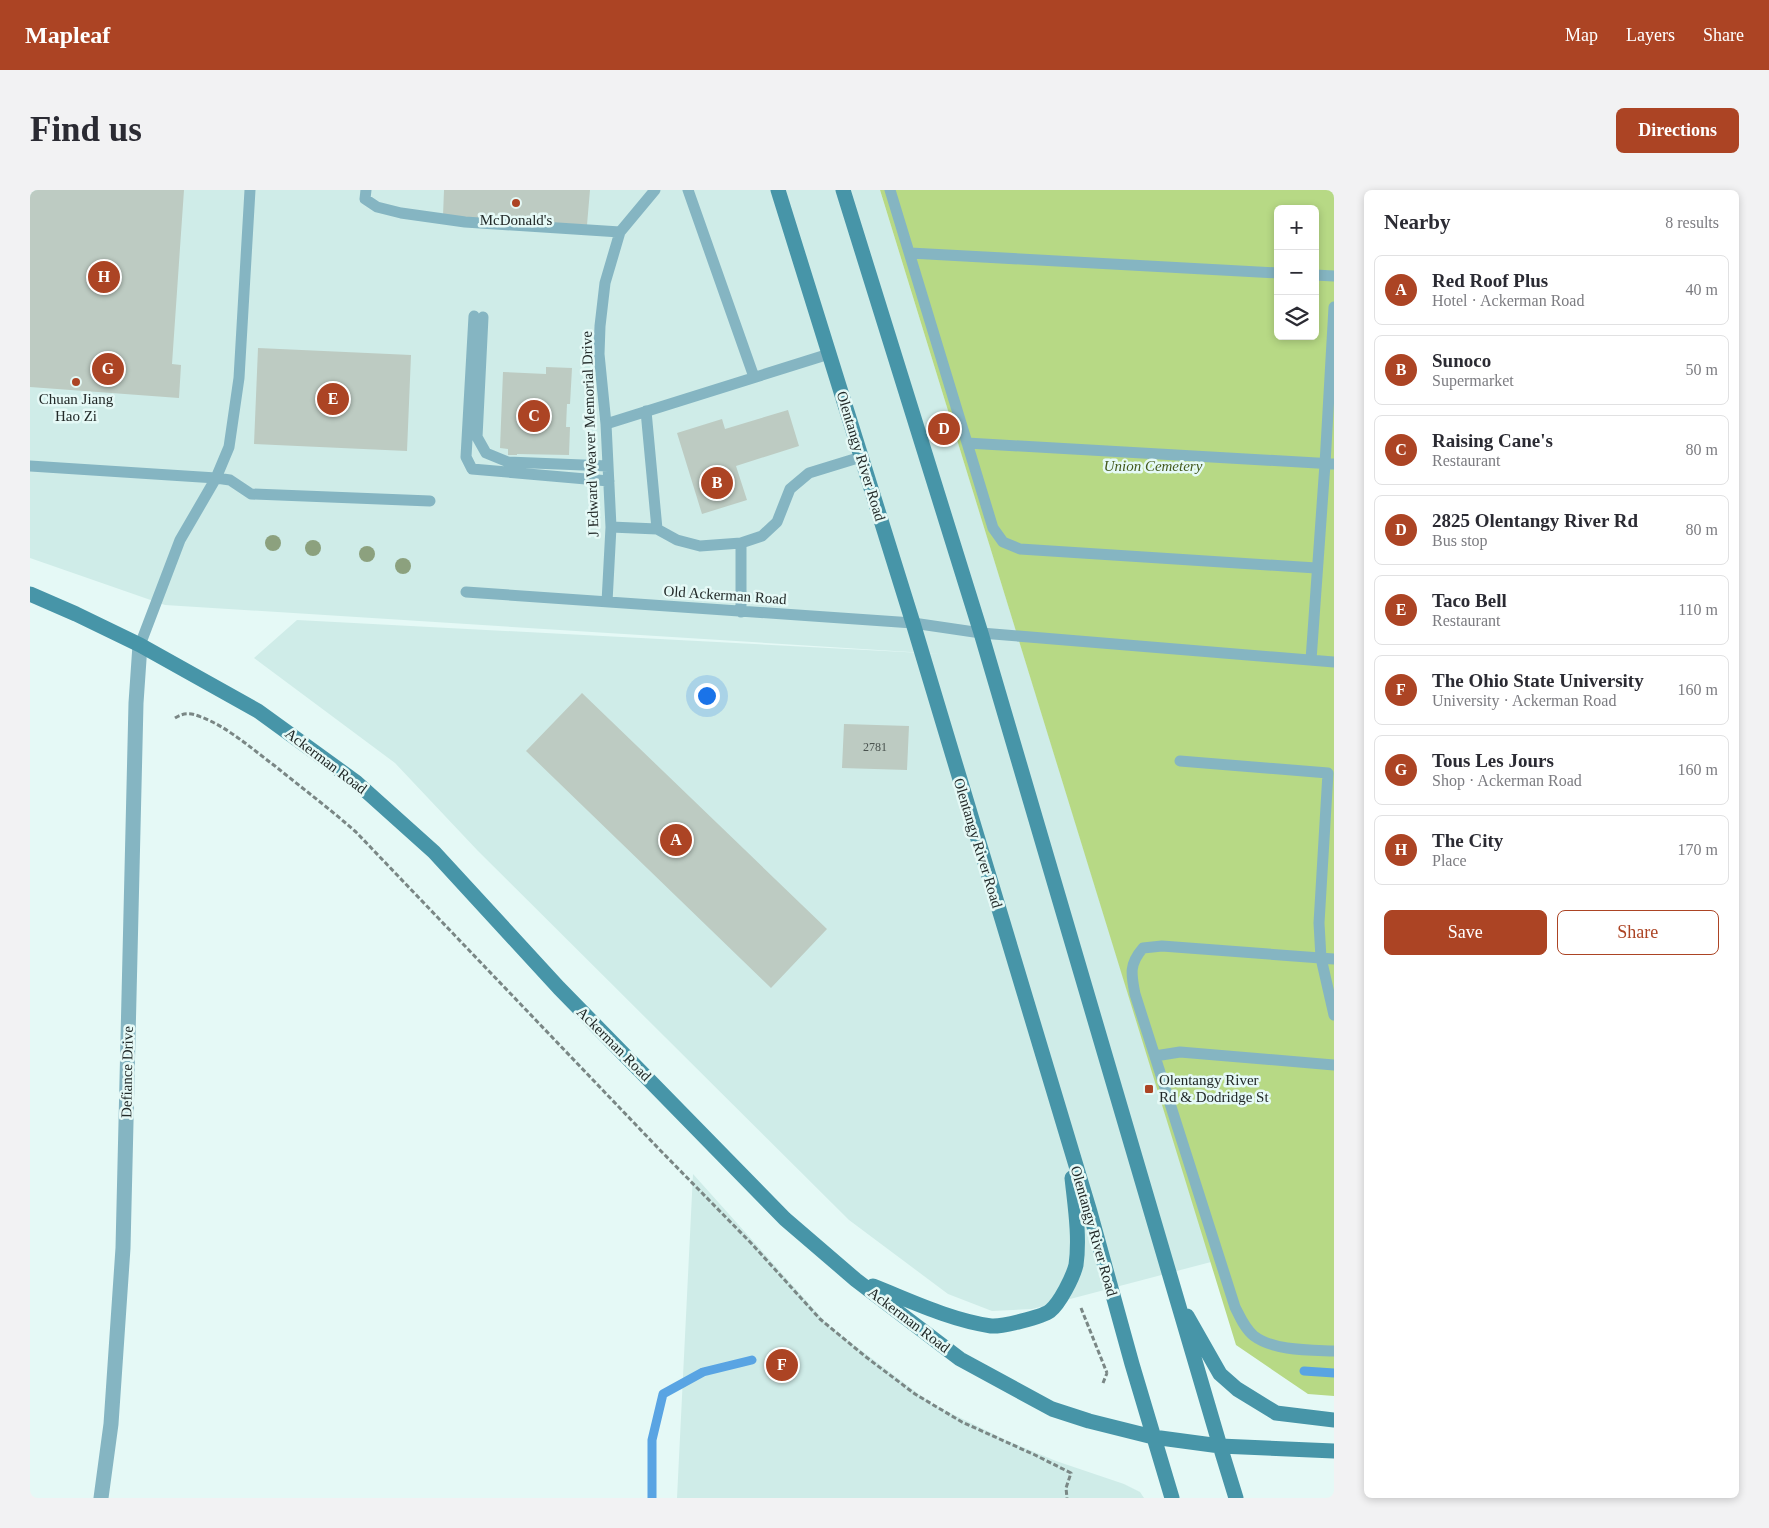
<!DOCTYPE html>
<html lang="en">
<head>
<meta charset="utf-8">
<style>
  :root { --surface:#fff; --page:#f2f2f3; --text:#2b2b33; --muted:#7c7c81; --line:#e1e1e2; --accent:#ac4424 }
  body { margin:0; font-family:Georgia,serif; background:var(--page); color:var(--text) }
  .controls { position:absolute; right:15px; top:15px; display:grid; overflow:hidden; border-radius:8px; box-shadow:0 2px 8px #0003 }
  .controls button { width:45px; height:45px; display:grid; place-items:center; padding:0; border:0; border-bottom:1px solid var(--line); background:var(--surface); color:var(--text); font:25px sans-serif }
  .you { position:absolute; left:676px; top:505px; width:18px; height:18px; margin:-12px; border:4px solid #fff; border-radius:50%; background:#1a73e8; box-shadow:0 0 0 8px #1a73e833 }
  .badge { display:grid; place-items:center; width:32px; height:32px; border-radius:50%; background:var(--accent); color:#fff; font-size:16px; font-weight:700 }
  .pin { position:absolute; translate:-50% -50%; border:2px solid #fff; box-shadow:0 1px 5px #0006 }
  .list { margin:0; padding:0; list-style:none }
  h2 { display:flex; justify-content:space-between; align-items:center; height:65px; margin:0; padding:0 20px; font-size:21px }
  h2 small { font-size:16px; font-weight:400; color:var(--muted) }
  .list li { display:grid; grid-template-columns:32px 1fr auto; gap:15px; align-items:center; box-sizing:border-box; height:70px; margin:0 10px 10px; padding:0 10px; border:1px solid var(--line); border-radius:8px }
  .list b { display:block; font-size:19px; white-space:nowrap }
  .list p { margin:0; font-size:16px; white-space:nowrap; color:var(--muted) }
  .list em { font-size:16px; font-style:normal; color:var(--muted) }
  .actions { display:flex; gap:10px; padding:15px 20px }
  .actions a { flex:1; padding:11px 0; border:1px solid var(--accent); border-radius:8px; text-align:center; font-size:18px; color:var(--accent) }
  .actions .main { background:var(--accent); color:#fff }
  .icon { flex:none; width:28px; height:28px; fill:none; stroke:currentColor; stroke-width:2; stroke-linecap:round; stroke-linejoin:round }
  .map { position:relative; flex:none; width:1304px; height:1308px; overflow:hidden; border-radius:8px }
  header { display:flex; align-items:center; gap:30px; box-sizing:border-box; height:70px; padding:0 25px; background:var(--accent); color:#fff }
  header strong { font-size:24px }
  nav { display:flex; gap:28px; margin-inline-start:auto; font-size:18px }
  .intro { display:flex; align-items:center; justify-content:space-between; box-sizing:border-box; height:120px; padding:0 30px }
  h1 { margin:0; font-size:35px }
  .button { padding:12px 22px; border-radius:8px; background:var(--accent); color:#fff; font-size:18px; font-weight:700 }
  main { display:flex; gap:30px; padding:0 30px }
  aside { flex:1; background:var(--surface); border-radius:8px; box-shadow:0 2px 8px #0003 }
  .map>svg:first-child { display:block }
  .built { fill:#cfece8 }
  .green { fill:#b7d985; fill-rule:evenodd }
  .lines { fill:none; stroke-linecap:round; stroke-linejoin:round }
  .stream { stroke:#59a4e3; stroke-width:9 }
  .building { fill:#bdcbc2 }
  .path { stroke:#7a8785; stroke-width:3; stroke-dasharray:5 2.5; stroke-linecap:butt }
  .service { stroke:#85b5c2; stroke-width:11 }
  .minor { stroke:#85b5c2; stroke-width:15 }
  .secondary { stroke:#4795a8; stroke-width:15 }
  .tree { fill:#8ca17e }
  .poi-dot { fill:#ac4424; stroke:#e5f9f6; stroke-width:2 }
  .labels { text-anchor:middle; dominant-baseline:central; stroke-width:5; stroke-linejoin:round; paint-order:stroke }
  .number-label { font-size:12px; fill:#49524e }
  .poi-label { font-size:15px; fill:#222928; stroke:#e5f9f6 }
  .street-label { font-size:15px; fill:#222928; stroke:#e5f9f6 }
  .park-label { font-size:15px; font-style:italic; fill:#43591c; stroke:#e5f9f6 }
</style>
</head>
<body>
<header>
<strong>Mapleaf</strong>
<nav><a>Map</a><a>Layers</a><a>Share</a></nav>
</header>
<div class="intro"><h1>Find us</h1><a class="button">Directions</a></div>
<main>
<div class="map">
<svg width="1304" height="1308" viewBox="0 0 1304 1308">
  <rect width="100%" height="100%" fill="#e5f9f6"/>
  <path class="built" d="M0 0H850L1181 1072 1002 1119 962 1121 918 1104 819 1030 448 661 365 573 224 468 267 430 912 464 135 415 0 368Z
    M663 984 799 1136 902 1214 976 1250 1026 1271 1094 1294 1110 1302 1114 1308H647Z"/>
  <path class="green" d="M850 0H1304V1206L1278 1204 1206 1155ZM1248 19H1285V146H1248Z"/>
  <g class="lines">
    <path class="stream" d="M1274 1181 1304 1183
      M622 1308V1250L633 1204 673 1182 722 1170"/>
  </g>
  <path class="building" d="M0 0H154L142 174 151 175 149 208 0 197Z
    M414 0H560L557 35 413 26Z
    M228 158 381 165 377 261 224 254Z
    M516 177 542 178 540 214H537L536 237H540L539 265 487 264V265H478V259L470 258 473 182 516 184Z
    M758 220 769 256 706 276 717 310 672 324 647 243 692 229 695 239Z
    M552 503 797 739 741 798 496 561Z
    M814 534 879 536 877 580 812 578Z"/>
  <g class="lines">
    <path class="path" d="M145 528C154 522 162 523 171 527 198 537 222 559 245 576 272 598 300 619 326 642L629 959 721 1053 790 1129 836 1167 885 1204 932 1232 1005 1265 1041 1283 1036 1298 1037 1308
      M1051 1118 1077 1183
      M1073 1193 1077 1183"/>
    <path class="service" d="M336 0 335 9 347 17 371 23 435 32 590 42
      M658 0 724 187
      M860 0 963 338 973 352 990 359 1286 378
      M880 63 1248 83
      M1285 85 1304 86
      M444 126 436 267 442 279 579 291
      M453 127 447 247 456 263 478 272 578 276
      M616 221 627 339
      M576 234 799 164
      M937 253 1304 274
      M0 276 186 288 200 290 221 304 400 311
      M581 337 627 339 647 350 670 356 711 353 732 346 747 332 760 299 779 283 831 267
      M711 353V422
      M436 402 883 433 951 443 1304 472
      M577 412 581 337 576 234 569 164 570 136 575 93 590 42 625 0
      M110 455 150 350 186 288 199 257 209 188 220 0
      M1281 470 1295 274 1304 117
      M1150 571 1298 583 1289 733 1291 768 1304 825
      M1304 769 1132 756 1113 758C1099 774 1101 784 1105 804L1205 1117C1210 1127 1215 1139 1224 1146 1244 1161 1280 1160 1304 1161
      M1125 866 1150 862 1304 875"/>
    <path class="minor" d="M71 1308 81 1234 93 1058 106 513 110 455"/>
    <path class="secondary" d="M748 0 883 433 1060 1022 1102 1174 1142 1308
      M813 0 951 443 1190 1256 1206 1308
      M0 404 46 424 110 455 228 521 326 592 404 662 529 798 755 1029 826 1090 930 1169 1022 1219 1059 1231 1123 1247 1190 1256 1304 1261
      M843 1096C881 1111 920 1130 961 1136 971 1137 1012 1127 1020 1121 1030 1113 1043 1087 1046 1075 1050 1047 1045 1016 1042 988
      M1157 1126 1190 1184 1207 1199 1246 1223 1304 1230"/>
  </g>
  <g class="tree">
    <circle cx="243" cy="353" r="8"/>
    <circle cx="283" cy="358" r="8"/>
    <circle cx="337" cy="364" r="8"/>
    <circle cx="373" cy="376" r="8"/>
  </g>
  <g class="poi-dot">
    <circle cx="486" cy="13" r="5"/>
    <circle cx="46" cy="192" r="5"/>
    <rect x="1114" y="894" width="10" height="10" rx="2.5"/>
  </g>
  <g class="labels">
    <g class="number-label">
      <text x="845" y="557">2781</text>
    </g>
    <g class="poi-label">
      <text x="486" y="30">McDonald's</text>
      <text x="46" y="209">Chuan Jiang<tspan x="46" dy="17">Hao Zi</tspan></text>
      <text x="1129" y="890" text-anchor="start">Olentangy River<tspan x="1129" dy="17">Rd &amp; Dodridge St</tspan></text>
    </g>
    <g class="street-label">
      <text transform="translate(560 244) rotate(-92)">J Edward Weaver Memorial Drive</text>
      <text transform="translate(831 266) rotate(73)">Olentangy River Road</text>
      <text transform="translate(695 405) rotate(4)">Old Ackerman Road</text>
      <text transform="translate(296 571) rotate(37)">Ackerman Road</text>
      <text transform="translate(948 653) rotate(73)">Olentangy River Road</text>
      <text transform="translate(584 854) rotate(45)">Ackerman Road</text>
      <text transform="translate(97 882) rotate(-89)">Defiance Drive</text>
      <text transform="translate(1064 1041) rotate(74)">Olentangy River Road</text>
      <text transform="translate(879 1130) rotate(37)">Ackerman Road</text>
    </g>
    <g class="park-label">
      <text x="1123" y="276">Union Cemetery</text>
    </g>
  </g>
</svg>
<div class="controls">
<button>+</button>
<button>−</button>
<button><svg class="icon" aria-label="layers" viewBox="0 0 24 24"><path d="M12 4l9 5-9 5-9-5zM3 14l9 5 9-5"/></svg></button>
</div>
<div class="you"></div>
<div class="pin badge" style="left:646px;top:650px">A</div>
<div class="pin badge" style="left:687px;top:293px">B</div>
<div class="pin badge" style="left:504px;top:226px">C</div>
<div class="pin badge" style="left:914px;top:239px">D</div>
<div class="pin badge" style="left:303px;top:209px">E</div>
<div class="pin badge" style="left:752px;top:1175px">F</div>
<div class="pin badge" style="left:78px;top:179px">G</div>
<div class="pin badge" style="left:74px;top:87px">H</div>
</div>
<aside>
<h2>Nearby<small>8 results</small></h2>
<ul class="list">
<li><span class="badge">A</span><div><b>Red Roof Plus</b><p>Hotel · Ackerman Road</p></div><em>40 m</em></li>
<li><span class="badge">B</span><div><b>Sunoco</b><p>Supermarket</p></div><em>50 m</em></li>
<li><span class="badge">C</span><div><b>Raising Cane's</b><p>Restaurant</p></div><em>80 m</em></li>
<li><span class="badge">D</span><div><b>2825 Olentangy River Rd</b><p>Bus stop</p></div><em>80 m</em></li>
<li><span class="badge">E</span><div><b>Taco Bell</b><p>Restaurant</p></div><em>110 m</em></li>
<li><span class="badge">F</span><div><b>The Ohio State University</b><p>University · Ackerman Road</p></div><em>160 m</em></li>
<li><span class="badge">G</span><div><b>Tous Les Jours</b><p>Shop · Ackerman Road</p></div><em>160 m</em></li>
<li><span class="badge">H</span><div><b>The City</b><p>Place</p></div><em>170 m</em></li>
</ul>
<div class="actions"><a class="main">Save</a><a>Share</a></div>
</aside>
</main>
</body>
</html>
